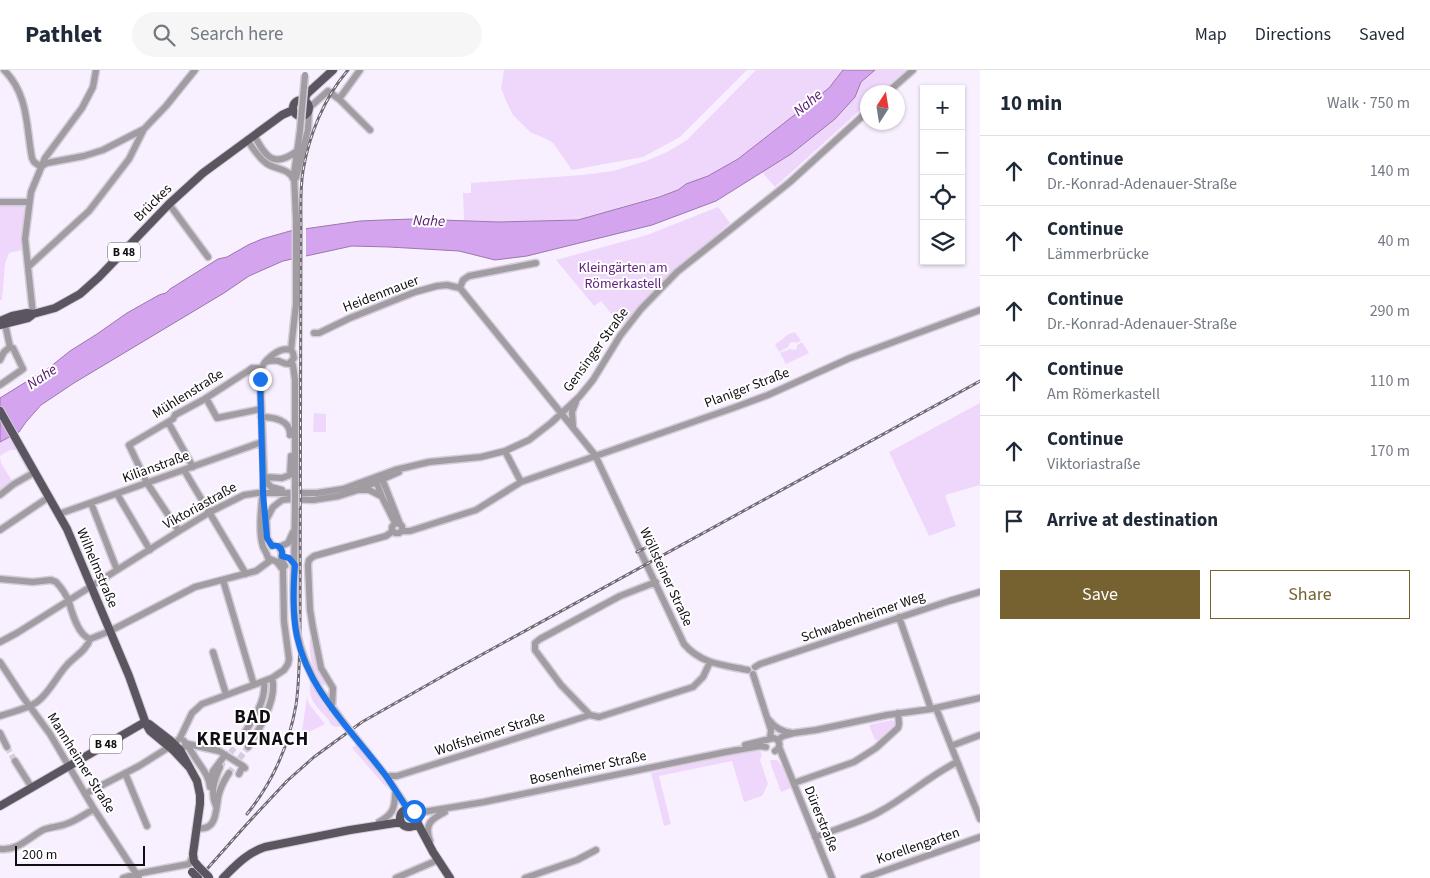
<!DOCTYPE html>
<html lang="en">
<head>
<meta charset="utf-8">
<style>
  :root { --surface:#fff; --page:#f6f6f7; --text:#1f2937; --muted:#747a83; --line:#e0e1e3; --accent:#766130 }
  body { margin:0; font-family:"Source Sans 3",sans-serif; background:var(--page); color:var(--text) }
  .controls { position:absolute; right:15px; top:15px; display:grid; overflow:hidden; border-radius:0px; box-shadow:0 1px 4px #0004 }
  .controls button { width:45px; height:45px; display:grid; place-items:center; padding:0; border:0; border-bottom:1px solid var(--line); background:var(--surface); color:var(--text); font:25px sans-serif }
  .compass { position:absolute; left:860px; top:15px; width:45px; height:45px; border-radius:50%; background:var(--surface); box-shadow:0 1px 4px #0004; rotate:12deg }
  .scale { position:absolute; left:15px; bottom:12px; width:130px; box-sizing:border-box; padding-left:5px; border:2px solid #110e13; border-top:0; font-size:14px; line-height:18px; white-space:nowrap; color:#110e13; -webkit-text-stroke:4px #fff; paint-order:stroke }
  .stop { position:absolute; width:15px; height:15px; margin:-11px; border:4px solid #1a73e8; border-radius:50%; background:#fff }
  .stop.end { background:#1a73e8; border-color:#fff; box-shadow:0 1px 5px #0008 }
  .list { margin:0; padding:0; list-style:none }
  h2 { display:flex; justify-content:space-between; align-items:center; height:65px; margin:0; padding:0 20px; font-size:21px }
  h2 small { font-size:16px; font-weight:400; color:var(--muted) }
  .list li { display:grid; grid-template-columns:32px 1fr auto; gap:15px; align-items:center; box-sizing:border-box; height:70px; padding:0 20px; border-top:1px solid var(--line) }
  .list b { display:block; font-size:19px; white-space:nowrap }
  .list p { margin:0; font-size:16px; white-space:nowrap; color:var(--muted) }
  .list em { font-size:16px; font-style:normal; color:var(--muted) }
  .actions { display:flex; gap:10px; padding:15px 20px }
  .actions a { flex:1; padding:11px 0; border:1px solid var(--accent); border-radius:0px; text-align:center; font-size:18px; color:var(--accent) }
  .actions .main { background:var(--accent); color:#fff }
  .icon { flex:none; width:28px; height:28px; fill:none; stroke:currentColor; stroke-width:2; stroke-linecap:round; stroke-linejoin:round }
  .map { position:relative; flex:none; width:980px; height:808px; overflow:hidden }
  header { display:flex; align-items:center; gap:30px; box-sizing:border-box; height:70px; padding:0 25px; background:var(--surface); border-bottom:1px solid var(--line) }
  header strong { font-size:24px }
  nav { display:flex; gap:28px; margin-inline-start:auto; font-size:18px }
  .search { width:350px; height:45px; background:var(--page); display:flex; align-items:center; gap:12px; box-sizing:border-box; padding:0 18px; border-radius:28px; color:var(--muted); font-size:19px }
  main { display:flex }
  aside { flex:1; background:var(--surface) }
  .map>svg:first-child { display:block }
  .green { fill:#efd7fc }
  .water { fill:#d4a4ee; stroke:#9a77ac }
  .pier { fill:#f9f0ff }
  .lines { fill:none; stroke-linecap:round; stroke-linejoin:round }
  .minor-tunnel { stroke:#d6cedc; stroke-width:6; stroke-dasharray:6 3; stroke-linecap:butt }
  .minor-casing { stroke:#d4ccd9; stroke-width:9 }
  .major-casing { stroke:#d4ccd9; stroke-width:10 }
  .minor { stroke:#a09ca2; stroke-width:6 }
  .major { stroke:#5b555f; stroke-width:8 }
  .rail-casing { stroke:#716b74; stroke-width:3 }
  .rail { stroke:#fff; stroke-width:1; stroke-dasharray:4; stroke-linecap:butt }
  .minor-bridge-casing { stroke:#d4ccd9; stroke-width:9; stroke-linecap:butt }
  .major-bridge-casing { stroke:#d4ccd9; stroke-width:10; stroke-linecap:butt }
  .minor-bridge { stroke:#a09ca2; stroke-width:6 }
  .major-bridge { stroke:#5b555f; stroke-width:8 }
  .route { stroke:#1a73e8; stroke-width:6 }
  .labels { text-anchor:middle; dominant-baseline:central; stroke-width:4; stroke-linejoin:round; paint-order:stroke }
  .shield { fill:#fff; stroke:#58565a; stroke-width:1 }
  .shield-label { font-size:12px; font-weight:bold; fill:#110e13 }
  .street-label { font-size:14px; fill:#110e13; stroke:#fff }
  .park-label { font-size:14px; fill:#5e2279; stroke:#fff }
  .water-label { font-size:15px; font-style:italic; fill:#55186f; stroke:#fff }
  .district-label { font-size:19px; font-weight:bold; letter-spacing:1px; fill:#110e13; stroke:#fff }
</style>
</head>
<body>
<header>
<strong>Pathlet</strong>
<div class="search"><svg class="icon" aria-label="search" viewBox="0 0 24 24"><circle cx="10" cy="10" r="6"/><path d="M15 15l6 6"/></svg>Search here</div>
<nav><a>Map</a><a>Directions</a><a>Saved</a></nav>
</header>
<main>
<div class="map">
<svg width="980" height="808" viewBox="0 0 980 808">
  <rect width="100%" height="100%" fill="#f9f0ff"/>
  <path class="green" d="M504 0H747L680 67 643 87 572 100 553 73 544 68 530 62 513 45 506 31 501 18Z
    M756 0H843L829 18 738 89 708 106 686 114 678 120 578 150 498 152 464 151 463 123H471V113L582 105 613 101 646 91 667 82 687 70Z
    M875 0H906L881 22H868L867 34 775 117 762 102 791 84 855 27 861 12Z
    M0 136H26L22 167 23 180 9 183 5 194 2 230H0Z
    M718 137 730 153 670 206 621 256 601 231 594 236 556 190 647 165Z
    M795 262 801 271 796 273 795 272 790 273 788 277 779 282 775 274C784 270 783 265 795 262Z
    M802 272 809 283 786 294 780 283 790 279 795 280 797 278V275Z
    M980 333V415L945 425 956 456 929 466 889 382Z
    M314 343 326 344V362H313Z
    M11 367 32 401 28 403 16 380H10L0 386 1 393 14 414 0 425V372Z
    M310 567 321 603 327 613 323 616C311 599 309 588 310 567Z
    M310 612 341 656C336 658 333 657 329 652V650C317 637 308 631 310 612Z
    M307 627 309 634 325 654 307 663 302 661Z
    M892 650 895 652 894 656 878 670H875L869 655Z
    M356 675 360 678 387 716 386 717 352 678Z
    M759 678 762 685 760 690 768 714 762 726 744 732 732 691 659 706 671 754 664 756 651 703Z
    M770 690H777L782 697 791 718 781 722 771 695Z"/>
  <path class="water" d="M843 0H875L861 12 855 27 835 49 791 84 716 131 652 155 527 186 495 190 459 181 389 177 352 176 283 191 249 206 224 223 74 313 41 335 26 352 19 362 0 372V328L50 297 70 281 97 264 127 243 159 225 166 223 170 219 218 189 227 187 248 175 262 169 290 161 360 151 383 150 413 149 498 152 578 150 659 127 678 120 686 114 708 106 738 89 829 18Z"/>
  <path class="pier" d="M306 156V188L300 190 299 188V190L292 192V158Z"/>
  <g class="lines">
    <path class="minor-tunnel" d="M7 677 15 691
      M220 697 239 671
      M229 703 248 677"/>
    <defs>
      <path id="minor" d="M4 0C29 25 26 57 32 88L34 92 41 97
        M888 22 913 0
        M339 29 360 0
        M309 38 328 21 339 29 370 60
        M254 65C265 86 273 99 297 81
        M247 70C253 78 258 87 266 93 275 100 288 97 294 110
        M42 96 47 93 84 86 103 80 144 59 166 36 195 0
        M296 108 308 59 309 41
        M0 132H29
        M169 134 208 187
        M28 197 89 141 129 89 144 59
        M460 218 463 210 469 206 536 193
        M33 244 25 169 31 122 45 88 82 38 93 17 96 0
        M314 263H319L350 248 415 222 437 216 447 215 460 218 595 385 684 574C701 594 723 595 748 600
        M291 280 296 234V149L294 104 300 61
        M0 290 4 282 10 277 5 254
        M265 292C269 291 275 290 279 291 283 293 284 294 289 294L294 288 293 283 291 280
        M291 292 293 295 295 310V417
        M0 315 23 299 13 278 10 277
        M206 328 217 348 261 339
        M261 347C273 347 291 350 290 365
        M168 352 193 397
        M573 356 572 342 576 332
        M505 381 521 412
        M184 400 246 504
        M381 406 400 454
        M264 407 282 408 290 405 291 386
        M375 408 382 427 395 453 400 454 402 456V461L399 463H395L392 460V457L395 453
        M264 409 271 417 282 420
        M360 420H369L381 426
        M117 424 150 480
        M0 425 14 414 35 402
        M91 433 117 500
        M59 444 262 372
        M266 446 267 468 272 476
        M266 450 273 437 282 430 289 429 313 430 339 426 358 420 399 402
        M0 460 49 427
        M179 461 147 413 129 375 173 349 175 345 203 330 248 301 252 298H261
        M402 461H410L476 440 521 412 733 338 768 325 850 288 980 240
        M279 477 282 482 281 489 285 496
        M279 477 288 473 293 462
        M294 500 295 438
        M0 509 33 512 51 510 56 512C61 517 67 526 69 532 72 543 78 565 90 569L110 561 195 517 256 501 271 490
        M223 510 254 615
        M656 512 620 526 540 569 535 573V580L561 615 590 645 599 647 693 617 703 607 710 592
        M899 547 931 639
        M0 572 17 563 179 461 210 442 244 425 258 423H317L343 419 395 400 429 392 481 387 505 381 529 370 551 353 579 327 593 310 620 266 641 239 677 202 790 112 868 41
        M213 582 226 624
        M0 592 23 627 50 664 94 739 139 808
        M755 597 760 594 949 531 980 522
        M753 604 771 660 770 668
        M319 619 343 652
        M332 638 333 618 321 598 313 558 310 540 308 495 309 490 314 486 386 466 393 461
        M936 638 980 749
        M0 646C11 642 27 639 37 632 50 622 56 607 67 595 74 587 87 580 90 569
        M769 650C775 658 782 662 792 663
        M0 663 7 677
        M778 670 783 666 794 663 816 660 887 645 931 639 980 628
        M184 671C188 675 189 679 193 684 199 695 209 704 210 717
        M239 671C250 654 267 632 264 611
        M359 672 386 706 408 739
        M745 675 774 668C781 671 781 677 775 681
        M951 676 980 665
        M184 677 188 674 219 681 243 696
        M248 677C259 660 278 629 272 608
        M779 677 832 808
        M15 691 32 718
        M125 703 147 756
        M239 704 243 696 245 698
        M386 706H397L590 645
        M209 712 213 701 225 685
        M794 713 854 692 876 678 898 658 899 654 898 643
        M85 724 139 696 174 674 180 668 192 643 202 634 272 608 284 600 288 594 289 589 284 551 283 500 277 492 268 488C267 483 265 481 263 477 257 457 263 428 264 407L260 303C262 291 279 276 291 280
        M216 736C210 723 214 710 220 697
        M417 743 484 732 726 682 760 676 766 677
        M379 752C392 745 395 739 395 724
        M196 758C219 762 215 738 219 724 221 716 225 709 229 703
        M815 767C836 759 859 753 879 742 907 727 929 706 957 692
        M430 771C424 754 431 749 445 742
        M0 779C18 781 28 768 43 760 49 757 59 757 66 754 76 751 85 744 94 739
        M123 808 136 804 189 794 193 786
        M396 808 438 790
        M525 808 577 790 596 780
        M864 808 980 767"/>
      <path id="major" d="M293 38a8 8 0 1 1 16 0a8 8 0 1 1-16 0Z
        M304 31 307 24 310 21 333 0
        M0 251 12 246 27 243 33 244 55 238 80 224 99 207 169 134 203 103 282 45 293 40
        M0 255 28 248 32 245
        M0 341 67 459 129 606 146 654 150 661 174 681 190 698
        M149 654 171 671 180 680 197 711 200 725V734L193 784 194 791 198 796
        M0 736 145 652
        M400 748a9 9 0 1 1 18 0a9 9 0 1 1-18 0Z
        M417 752 433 782 450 808
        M223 808C236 795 247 783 265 777L350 760 395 753H400"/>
    </defs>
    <use href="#minor" class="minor-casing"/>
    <use href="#major" class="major-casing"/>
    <use href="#minor" class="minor"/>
    <use href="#major" class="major"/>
    <defs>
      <path id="rail" d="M637 482 649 476
        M247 744C272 713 289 675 296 635 299 615 299 594 300 573L301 155C301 138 300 119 303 101 309 65 324 28 348 0
        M199 808 246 755 287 711 314 687 362 652 452 601 980 311"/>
    </defs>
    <use href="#rail" class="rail-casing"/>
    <use href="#rail" class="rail"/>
    <defs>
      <path id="minor-bridge" d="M300 61 305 5
        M295 438V417
        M294 500C292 546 295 578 319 619
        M343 652 359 672"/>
      <path id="major-bridge" d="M198 796 209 807
        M192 802 198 808"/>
    </defs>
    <use href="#minor-bridge" class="minor-bridge-casing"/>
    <use href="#major-bridge" class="major-bridge-casing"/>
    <use href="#minor-bridge" class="minor-bridge"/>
    <use href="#major-bridge" class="major-bridge"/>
  </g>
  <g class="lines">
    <path class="route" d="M260 309 263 423 267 468 272 476C279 474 283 479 282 486L289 488 295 495C293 519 292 543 297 567 309 622 353 662 386 706 393 716 399 726 405 735L408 738 414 741"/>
  </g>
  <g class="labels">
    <g class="shield">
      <rect x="108" y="172.5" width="32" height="19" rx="4"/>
      <rect x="90" y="664.5" width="32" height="19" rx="4"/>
    </g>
    <g class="shield-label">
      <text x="124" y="182">B 48</text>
      <text x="106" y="674">B 48</text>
    </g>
    <g class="street-label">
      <text transform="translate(153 133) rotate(-45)">Brückes</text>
      <text transform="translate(381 224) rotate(-21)">Heidenmauer</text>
      <text transform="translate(596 280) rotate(-54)">Gensinger Straße</text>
      <text transform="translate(747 318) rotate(-21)">Planiger Straße</text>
      <text transform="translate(188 324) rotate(-32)">Mühlenstraße</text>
      <text transform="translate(156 397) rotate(-20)">Kilianstraße</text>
      <text transform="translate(200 436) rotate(-29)">Viktoriastraße</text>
      <text transform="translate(97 498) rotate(67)">Wilhelmstraße</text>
      <text transform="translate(666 507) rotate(65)">Wöllsteiner Straße</text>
      <text transform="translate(863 547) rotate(-19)">Schwabenheimer Weg</text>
      <text transform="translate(490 664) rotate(-18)">Wolfsheimer Straße</text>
      <text transform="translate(81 693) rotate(58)">Mannheimer Straße</text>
      <text transform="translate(588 698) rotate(-12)">Bosenheimer Straße</text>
      <text transform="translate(821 749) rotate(68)">Dürerstraße</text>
      <text transform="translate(918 776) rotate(-19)">Korellengarten</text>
    </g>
    <g class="park-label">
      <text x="623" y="198">Kleingärten am<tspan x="623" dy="16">Römerkastell</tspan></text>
    </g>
    <g class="water-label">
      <text transform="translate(808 33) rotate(-40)">Nahe</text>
      <text transform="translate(429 151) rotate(2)">Nahe</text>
      <text transform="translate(42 307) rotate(-34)">Nahe</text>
    </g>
    <g class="district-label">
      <text x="253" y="647">BAD<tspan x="253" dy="22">KREUZNACH</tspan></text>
    </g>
  </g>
</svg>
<div class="controls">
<button>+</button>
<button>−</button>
<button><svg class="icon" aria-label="locate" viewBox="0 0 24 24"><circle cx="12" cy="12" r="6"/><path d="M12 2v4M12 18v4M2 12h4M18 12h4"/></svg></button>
<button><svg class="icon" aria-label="layers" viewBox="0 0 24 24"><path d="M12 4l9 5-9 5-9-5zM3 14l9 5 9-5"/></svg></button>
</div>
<svg class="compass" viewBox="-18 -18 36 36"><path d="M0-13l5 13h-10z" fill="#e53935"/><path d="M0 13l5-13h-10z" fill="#747a83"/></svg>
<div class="scale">200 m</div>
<div class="stop" style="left:414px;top:741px"></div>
<div class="stop end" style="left:260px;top:309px"></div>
</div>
<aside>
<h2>10 min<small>Walk · 750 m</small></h2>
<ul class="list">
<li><svg class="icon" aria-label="ahead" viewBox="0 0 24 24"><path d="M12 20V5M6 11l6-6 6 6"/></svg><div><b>Continue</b><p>Dr.-Konrad-Adenauer-Straße</p></div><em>140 m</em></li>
<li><svg class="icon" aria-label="ahead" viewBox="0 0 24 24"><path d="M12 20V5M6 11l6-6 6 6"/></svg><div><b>Continue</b><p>Lämmerbrücke</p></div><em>40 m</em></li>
<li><svg class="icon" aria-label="ahead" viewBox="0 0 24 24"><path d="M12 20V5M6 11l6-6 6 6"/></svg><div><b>Continue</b><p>Dr.-Konrad-Adenauer-Straße</p></div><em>290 m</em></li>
<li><svg class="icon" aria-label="ahead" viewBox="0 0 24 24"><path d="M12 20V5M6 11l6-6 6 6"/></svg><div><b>Continue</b><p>Am Römerkastell</p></div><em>110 m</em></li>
<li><svg class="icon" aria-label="ahead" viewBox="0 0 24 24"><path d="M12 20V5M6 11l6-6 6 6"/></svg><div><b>Continue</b><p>Viktoriastraße</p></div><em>170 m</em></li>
<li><svg class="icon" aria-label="arrive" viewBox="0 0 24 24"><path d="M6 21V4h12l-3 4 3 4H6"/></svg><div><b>Arrive at destination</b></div></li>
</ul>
<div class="actions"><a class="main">Save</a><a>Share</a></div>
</aside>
</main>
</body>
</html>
